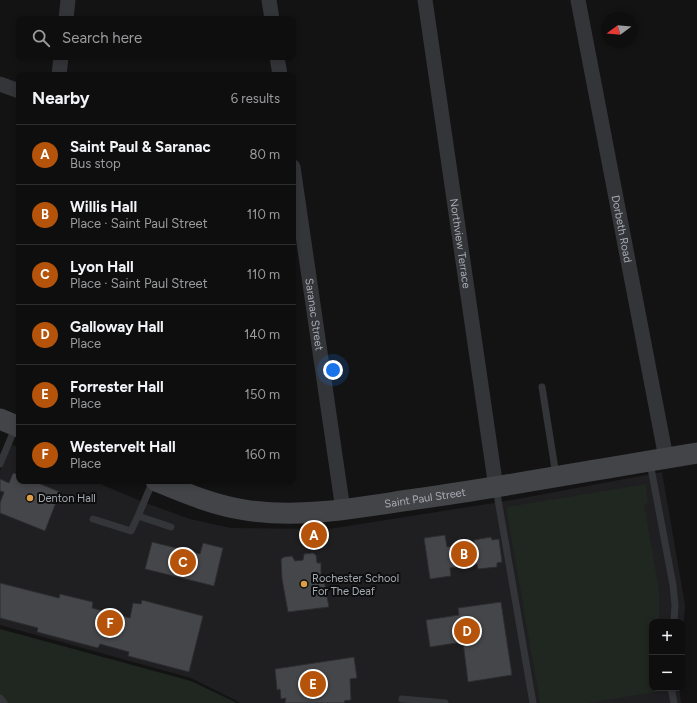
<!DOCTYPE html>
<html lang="en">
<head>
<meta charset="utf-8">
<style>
  :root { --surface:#0e0e0f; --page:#171718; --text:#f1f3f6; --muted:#9b9c9e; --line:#2e2e2f; --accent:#b45309 }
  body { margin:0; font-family:Figtree,sans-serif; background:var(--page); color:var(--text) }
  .controls { position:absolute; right:12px; bottom:12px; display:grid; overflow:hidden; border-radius:8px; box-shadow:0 2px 6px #0003 }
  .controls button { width:36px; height:36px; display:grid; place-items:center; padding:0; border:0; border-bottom:1px solid var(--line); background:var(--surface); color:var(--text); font:20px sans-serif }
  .compass { position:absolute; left:601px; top:12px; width:36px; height:36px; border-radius:50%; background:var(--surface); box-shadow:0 2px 6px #0003; rotate:254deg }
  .you { position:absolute; left:333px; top:370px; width:14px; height:14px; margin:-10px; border:3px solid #fff; border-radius:50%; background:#1a73e8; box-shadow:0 0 0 6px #1a73e833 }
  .badge { display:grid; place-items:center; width:26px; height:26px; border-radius:50%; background:var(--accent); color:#fff; font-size:13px; font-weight:700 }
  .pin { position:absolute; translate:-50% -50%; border:2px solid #fff; box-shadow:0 1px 4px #0006 }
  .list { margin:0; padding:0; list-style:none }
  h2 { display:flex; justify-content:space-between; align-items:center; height:52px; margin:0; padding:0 16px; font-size:17px }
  h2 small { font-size:13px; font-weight:400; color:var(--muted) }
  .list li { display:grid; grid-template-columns:26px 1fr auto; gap:12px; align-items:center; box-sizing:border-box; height:60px; padding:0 16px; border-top:1px solid var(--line) }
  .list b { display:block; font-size:15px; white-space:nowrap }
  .list p { margin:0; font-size:13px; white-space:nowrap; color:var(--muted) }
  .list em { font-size:13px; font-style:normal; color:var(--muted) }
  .icon { flex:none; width:22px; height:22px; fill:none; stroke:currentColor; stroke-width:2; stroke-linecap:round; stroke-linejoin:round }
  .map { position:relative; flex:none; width:697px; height:703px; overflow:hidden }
  .search { position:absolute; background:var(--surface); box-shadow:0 2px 6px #0003; left:16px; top:16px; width:280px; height:44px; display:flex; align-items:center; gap:10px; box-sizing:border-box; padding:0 14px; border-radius:8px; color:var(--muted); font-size:15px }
  .panel { position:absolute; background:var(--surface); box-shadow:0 2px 6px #0003; left:16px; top:72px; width:280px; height:412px; border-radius:8px }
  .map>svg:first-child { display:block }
  .built { fill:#1f1f21 }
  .green { fill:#202620 }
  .building { fill:#454649; stroke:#2d2d30 }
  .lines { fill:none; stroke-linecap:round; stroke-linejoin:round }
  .lane { stroke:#343539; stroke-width:7 }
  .street { stroke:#343539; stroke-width:15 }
  .secondary { stroke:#434448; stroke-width:21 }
  .poi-dot { fill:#db9e44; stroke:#0e0e0f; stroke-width:1.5 }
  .labels { text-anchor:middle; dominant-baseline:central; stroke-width:4; stroke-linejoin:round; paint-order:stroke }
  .street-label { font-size:11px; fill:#a6abb3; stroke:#0e0e0f }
  .poi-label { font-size:11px; fill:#a6abb3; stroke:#0e0e0f; text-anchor:start }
</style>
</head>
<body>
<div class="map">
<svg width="697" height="703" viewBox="0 0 697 703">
  <rect width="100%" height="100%" fill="#131314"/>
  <path class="built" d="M11 444 19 448V481H93L143 502 190 519 231 528 329 529 506 501 662 472 685 605 682 644V622H652V688H679L681 703H241L191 678 0 625V471Z"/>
  <path class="green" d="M646 484 648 503 644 504 659 590V622H652V688H661V691L589 703H540L506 507Z
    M0 629 191 681 237 703H0Z"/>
  <path class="building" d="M13 473 19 475V481H33L60 492 45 531 0 513V503L4 492 0 491V479L9 483Z
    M445 535 447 547 474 544V540L491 537 492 540 499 539 502 562 497 563V567L478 569 477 564 450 568 451 576 430 579 424 538Z
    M152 542 200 554 203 543 223 548 214 586 145 569Z
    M313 553 316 555 317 563H321V581L324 580 329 607 288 612 282 579 281 559 284 557 292 556 295 561 303 560 304 554Z
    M0 583 59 598 60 594 93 602 92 608 130 618 133 603 141 604 142 600 203 616 189 672 128 656 129 652 100 644 98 648 37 632 38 628 0 618Z
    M501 602 512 675 468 682 463 642 430 647 426 620 459 615 458 608Z
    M354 657 357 678 350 679 351 700 344 701 345 703H285L286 698 281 699 280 689 277 690 275 669Z"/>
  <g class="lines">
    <path class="lane" d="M542 387 556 475
      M650 463 673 585 675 605 674 622
      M0 464 15 428
      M496 488 533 703
      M138 516 153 481
      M93 519 131 531 138 516 171 527
      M671 688 674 703
      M0 698 4 703
      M402 699 445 703"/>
    <g class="street">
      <path d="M269 0 272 19"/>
      <path id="s1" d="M425 0 496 488"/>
      <path id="s2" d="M578 0 666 458"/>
      <path d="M66 19 68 0"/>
      <path d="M277 57 280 75"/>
      <path d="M59 75 61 57"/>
      <path d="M0 84 19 91"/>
      <path id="s3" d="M293 167 343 510"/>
    </g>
    <g class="secondary">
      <path d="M0 419 19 427"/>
      <path id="s4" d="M156 481C185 493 213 505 245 510 302 519 360 507 416 499 510 486 603 468 697 453"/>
    </g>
  </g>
  <g class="poi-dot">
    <circle cx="30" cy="498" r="4"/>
    <circle cx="304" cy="584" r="4"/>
  </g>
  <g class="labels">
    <g class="street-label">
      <text stroke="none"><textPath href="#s2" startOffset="233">Dorbeth Road</textPath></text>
      <text stroke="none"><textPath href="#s1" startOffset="246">Northview Terrace</textPath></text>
      <text stroke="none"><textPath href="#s3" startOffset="149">Saranac Street</textPath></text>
      <text stroke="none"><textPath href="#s4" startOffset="275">Saint Paul Street</textPath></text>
    </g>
    <g class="poi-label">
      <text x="38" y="498">Denton Hall</text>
      <text x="312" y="578">Rochester School<tspan x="312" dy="13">For The Deaf</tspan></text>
    </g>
  </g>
</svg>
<div class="controls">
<button>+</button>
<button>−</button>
</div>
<svg class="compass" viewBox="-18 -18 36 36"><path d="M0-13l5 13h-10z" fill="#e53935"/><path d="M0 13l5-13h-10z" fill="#9b9c9e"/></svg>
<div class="you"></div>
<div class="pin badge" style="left:314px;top:535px">A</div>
<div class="pin badge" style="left:464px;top:554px">B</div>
<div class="pin badge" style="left:183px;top:562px">C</div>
<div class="pin badge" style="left:467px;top:631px">D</div>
<div class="pin badge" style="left:313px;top:684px">E</div>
<div class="pin badge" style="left:110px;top:623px">F</div>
<div class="search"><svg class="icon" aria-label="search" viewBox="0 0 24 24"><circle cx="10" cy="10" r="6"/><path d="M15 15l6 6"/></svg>Search here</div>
<section class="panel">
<h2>Nearby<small>6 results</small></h2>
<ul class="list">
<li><span class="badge">A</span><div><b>Saint Paul &amp; Saranac</b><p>Bus stop</p></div><em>80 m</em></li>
<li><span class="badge">B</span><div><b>Willis Hall</b><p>Place · Saint Paul Street</p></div><em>110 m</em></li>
<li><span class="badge">C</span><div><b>Lyon Hall</b><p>Place · Saint Paul Street</p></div><em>110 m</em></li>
<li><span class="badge">D</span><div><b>Galloway Hall</b><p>Place</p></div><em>140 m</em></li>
<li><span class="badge">E</span><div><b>Forrester Hall</b><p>Place</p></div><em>150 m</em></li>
<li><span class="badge">F</span><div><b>Westervelt Hall</b><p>Place</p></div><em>160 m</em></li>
</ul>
</section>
</div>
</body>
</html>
